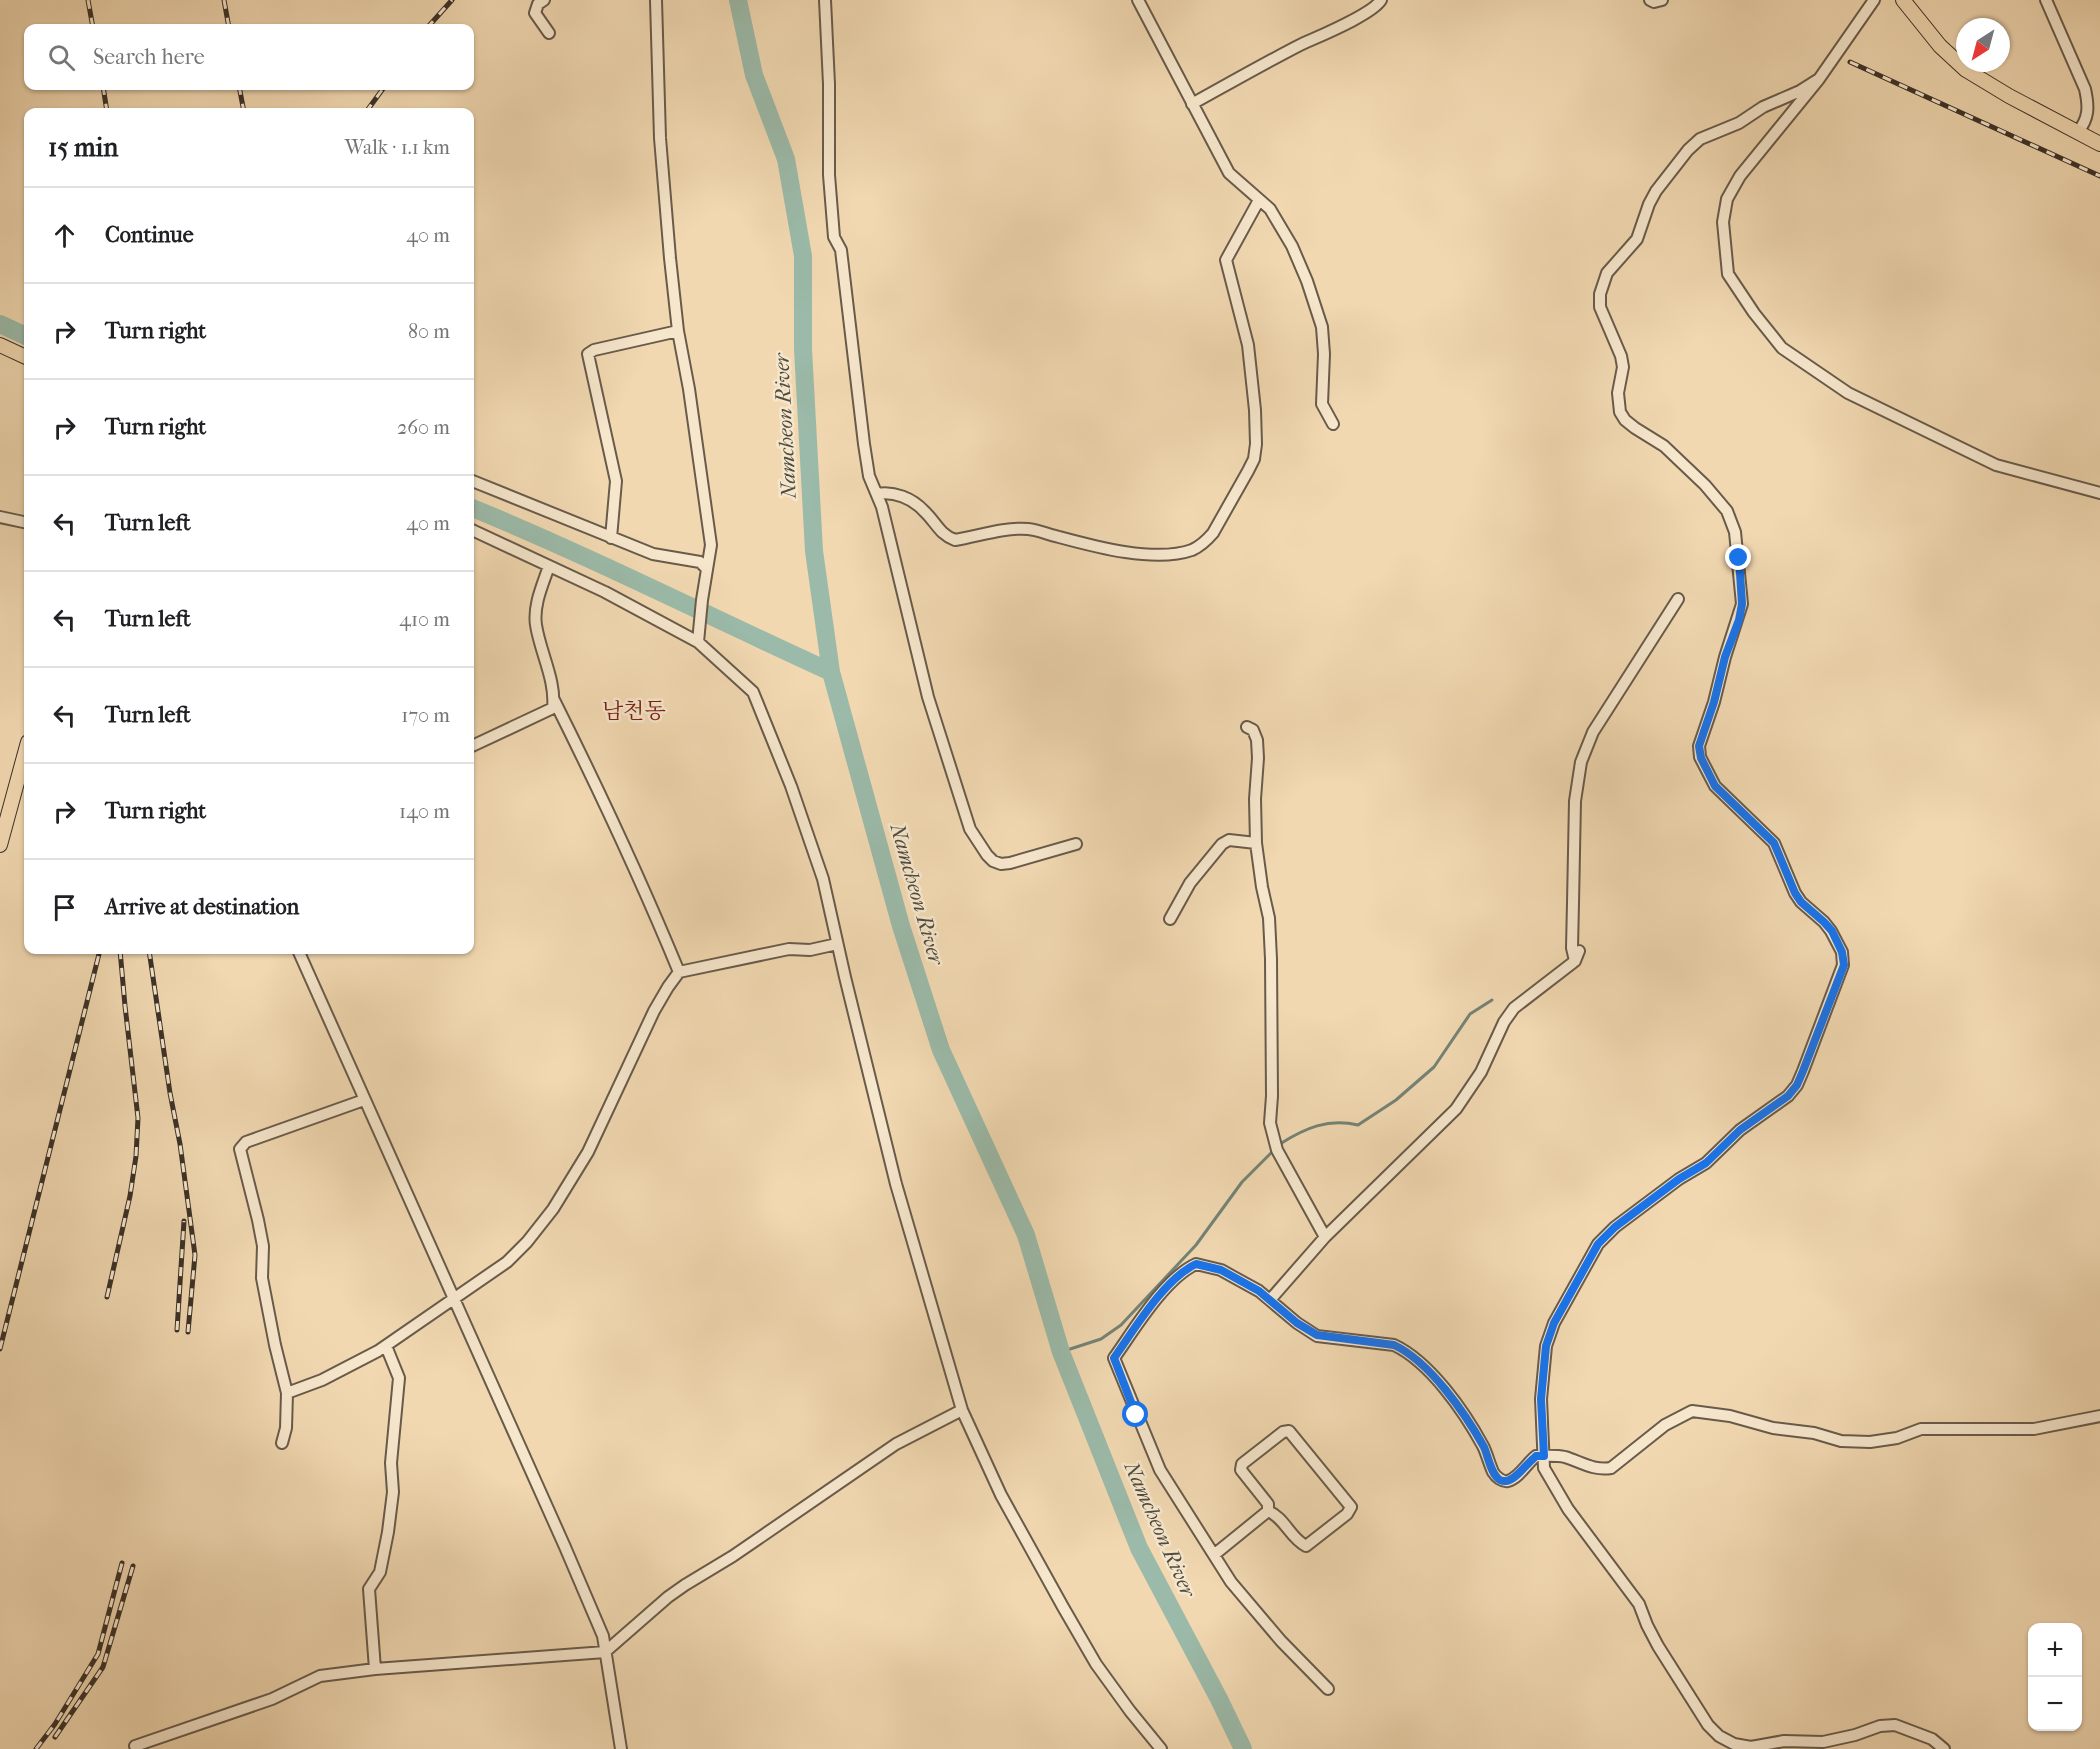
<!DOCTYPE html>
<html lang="en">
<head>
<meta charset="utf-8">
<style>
  :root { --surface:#fff; --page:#f6f6f6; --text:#202124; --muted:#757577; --line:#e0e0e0 }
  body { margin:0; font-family:"IM FELL French Canon","Noto Serif KR",serif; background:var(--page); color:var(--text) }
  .controls { position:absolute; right:18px; bottom:18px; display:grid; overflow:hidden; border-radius:12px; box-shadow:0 2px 4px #0004 }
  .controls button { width:54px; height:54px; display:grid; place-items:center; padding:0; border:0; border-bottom:2px solid var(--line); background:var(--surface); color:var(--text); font:30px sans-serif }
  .compass { position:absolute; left:1956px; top:18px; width:54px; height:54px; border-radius:50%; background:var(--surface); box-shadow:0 2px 4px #0004; rotate:216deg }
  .stop { position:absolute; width:18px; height:18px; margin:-14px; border:4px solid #1a73e8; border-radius:50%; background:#fff }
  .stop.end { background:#1a73e8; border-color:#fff; box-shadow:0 2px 6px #0008 }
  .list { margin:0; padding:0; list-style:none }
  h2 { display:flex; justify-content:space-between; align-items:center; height:78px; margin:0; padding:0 24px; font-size:26px }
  h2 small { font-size:20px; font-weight:400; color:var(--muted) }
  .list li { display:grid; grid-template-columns:39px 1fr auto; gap:18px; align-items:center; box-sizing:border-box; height:96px; padding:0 24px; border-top:2px solid var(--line) }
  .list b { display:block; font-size:22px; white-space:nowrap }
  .list em { font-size:20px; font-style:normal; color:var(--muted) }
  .icon { flex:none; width:33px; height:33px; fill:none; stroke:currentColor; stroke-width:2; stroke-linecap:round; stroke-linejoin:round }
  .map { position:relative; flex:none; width:2100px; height:1749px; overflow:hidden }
  .search { position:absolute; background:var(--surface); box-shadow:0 2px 4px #0004; left:24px; top:24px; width:450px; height:66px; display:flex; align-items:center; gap:15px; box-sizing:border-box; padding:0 21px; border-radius:12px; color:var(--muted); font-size:22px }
  .panel { position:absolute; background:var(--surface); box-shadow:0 2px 4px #0004; left:24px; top:108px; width:450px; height:846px; border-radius:12px }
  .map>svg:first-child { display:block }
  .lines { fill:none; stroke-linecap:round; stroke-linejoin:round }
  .stream { stroke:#748375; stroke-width:3 }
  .river { stroke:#9bbaa9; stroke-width:18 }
  .minor-casing { stroke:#685b4a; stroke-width:14 }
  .major-casing { stroke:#3a3127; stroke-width:16 }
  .minor { stroke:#f6e6cc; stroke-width:10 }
  .major { stroke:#f1d8b1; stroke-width:14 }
  .rail-casing { stroke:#3a3127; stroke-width:5 }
  .rail { stroke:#f6e6cc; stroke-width:3; stroke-dasharray:9; stroke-linecap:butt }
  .route { stroke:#1a73e8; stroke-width:8 }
  .labels { text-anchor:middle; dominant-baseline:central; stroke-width:5; stroke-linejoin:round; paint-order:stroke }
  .water-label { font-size:21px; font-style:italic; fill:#4d4c41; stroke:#f6e6cc }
  .quarter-label { font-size:22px; fill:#7a1f14; stroke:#f6e6cc }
</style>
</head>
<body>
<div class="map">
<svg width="2100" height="1749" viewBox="0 0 2100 1749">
  <rect width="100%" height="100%" fill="#f1d8b1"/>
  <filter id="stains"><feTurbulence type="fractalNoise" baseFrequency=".00333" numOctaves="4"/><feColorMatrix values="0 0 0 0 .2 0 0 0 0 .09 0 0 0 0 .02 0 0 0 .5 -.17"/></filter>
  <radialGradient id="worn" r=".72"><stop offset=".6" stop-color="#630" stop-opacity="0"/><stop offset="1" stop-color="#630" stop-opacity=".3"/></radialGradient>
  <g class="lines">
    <path class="stream" d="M1280 1144C1305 1128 1328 1118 1358 1125L1396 1100 1434 1067 1470 1014 1492 1000
      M1061 1352 1101 1339 1121 1325 1196 1245 1242 1182 1273 1151"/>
    <path class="river" d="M738 0 754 75 786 159 803 256V349L814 551 831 672 901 926 941 1050 1026 1235 1061 1352 1139 1548 1219 1699 1243 1749
      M0 324 28 337
      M470 507C592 557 710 617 831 672"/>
    <defs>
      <path id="minor" d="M544 0 538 4 535 13 549 33
        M656 0 660 138 670 258 678 331 689 389 711 545 702 600 698 642
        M825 0 829 84V175L834 237 841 250 864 444 869 476 882 507 928 697 970 829 987 855 993 861 1001 864 1010 863 1076 844
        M1138 0 1229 173 1270 209 1292 246 1307 281 1322 327 1324 354 1322 404 1333 424
        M1650 0 1654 2 1662 0
        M1874 0 1819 79 1740 176 1727 199 1723 222 1728 274 1754 313 1782 348 1848 393 1996 465 2100 493
        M2046 0 2085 89C2089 107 2089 118 2078 132
        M1819 79 1800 91 1763 107 1739 123 1700 139 1688 150 1656 191 1649 204 1637 239 1607 273 1600 294V307L1621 356 1623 367 1618 393 1620 412 1625 420 1635 428 1664 446 1705 485 1727 511 1735 532 1742 604 1725 657 1714 702 1699 746 1700 757 1715 786 1774 843 1795 893 1801 902 1824 922 1831 931 1842 952 1843 965 1803 1071 1797 1085 1788 1096 1740 1130 1706 1163 1679 1179 1615 1227 1598 1244 1554 1323 1546 1346 1541 1399 1544 1468 1568 1509 1639 1604 1647 1625 1658 1646 1708 1725 1719 1736 1734 1744 1751 1747 1784 1741 1823 1742 1855 1735 1880 1726 1895 1725 1932 1739 1944 1749
        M1192 104C1228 84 1263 64 1300 45 1317 37 1372 15 1381 0
        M470 480 653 554 700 562 707 569
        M877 494C894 491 912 498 924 511 936 522 939 534 955 540 979 536 1004 527 1028 529 1039 530 1049 535 1059 537 1096 547 1155 563 1192 550 1201 546 1207 540 1213 533L1248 471 1254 459 1256 444 1255 410 1248 345 1226 260 1259 200
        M0 517 28 523
        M470 529 605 592 698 642 753 692 791 786 823 879 845 977 896 1184 962 1410 1001 1495 1063 1607 1096 1664 1130 1711 1161 1749
        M611 538 616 481 588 354 594 350 678 331
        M554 700C599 790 641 880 679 972L789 949 810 950 837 944
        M1247 727 1253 730 1257 740 1258 758 1255 799 1256 843 1262 887 1269 918 1271 959 1272 1096 1270 1123 1277 1150 1325 1237
        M470 747 553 708C556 680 540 652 536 625 533 605 543 584 549 566
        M1170 919 1190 883 1222 844 1229 840 1256 843
        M298 950 565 1547 603 1636 621 1749
        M1575 961 1572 948 1573 903 1575 801 1581 762 1593 732 1678 599
        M1270 1300 1325 1237 1456 1109 1481 1072 1504 1022 1514 1008 1575 961 1579 951
        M287 1393 322 1380 378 1351 507 1262 527 1242 553 1209 588 1152 654 1011 668 987 679 972
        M282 1443 286 1428 287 1393 275 1345 262 1278 263 1246 258 1220 240 1149 246 1142 364 1100
        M1215 1554 1268 1511V1504L1241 1470 1242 1464 1283 1432 1289 1431 1351 1507 1347 1514 1306 1546C1290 1538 1285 1518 1268 1511
        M375 1669 369 1589 380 1572 388 1532 393 1492 391 1463 399 1378 386 1346
        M1328 1689 1281 1641 1231 1582 1160 1470 1114 1358C1134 1330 1164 1279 1196 1264L1221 1270 1259 1291 1297 1323 1317 1336 1394 1345C1430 1362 1464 1411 1483 1446 1487 1454 1489 1463 1493 1472 1496 1477 1502 1482 1508 1481 1519 1478 1527 1463 1536 1456 1546 1456 1555 1455 1565 1457 1581 1462 1594 1471 1611 1468L1665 1425 1692 1411 1730 1416 1773 1428 1814 1433 1841 1441 1870 1442 1897 1438 1921 1429H2034L2100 1416
        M135 1746 272 1699 320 1676 375 1669 605 1652 668 1597 685 1585 733 1556 896 1444 962 1410"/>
      <path id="major" d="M1903 0 1940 46 1966 70 2009 96 2100 144
        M0 345 28 358
        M0 845 28 742"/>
    </defs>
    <use href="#minor" class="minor-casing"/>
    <use href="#major" class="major-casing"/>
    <use href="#minor" class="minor"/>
    <use href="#major" class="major"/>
    <defs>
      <path id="rail" d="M88 0 93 28
        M224 0 229 28
        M427 28 452 0
        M1850 62 2100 176
        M103 86 107 112
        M239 86 244 112
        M366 112 385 86
        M149 950 170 1093 180 1144 195 1255 188 1332
        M107 1297 130 1196 136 1156 138 1118 125 1006 120 950
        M177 1330 184 1221
        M0 1349 100 950
        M55 1737 103 1667 133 1566
        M36 1749 55 1724 98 1654 122 1563"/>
    </defs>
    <use href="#rail" class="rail-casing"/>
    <use href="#rail" class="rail"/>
  </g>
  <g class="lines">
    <path class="route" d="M1136 1415 1114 1358C1134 1330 1164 1279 1196 1264L1221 1270 1259 1291 1297 1323 1317 1335 1394 1345C1430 1362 1465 1413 1484 1447 1488 1456 1491 1475 1500 1480 1512 1486 1525 1465 1533 1459L1536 1456H1544L1541 1399 1546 1346 1554 1323 1598 1244 1615 1227 1679 1179 1706 1163 1740 1130 1788 1096 1797 1085 1803 1071 1844 965 1842 952 1832 931 1824 922 1801 902 1795 893 1774 843 1715 786 1701 758 1699 746 1714 702 1725 657 1739 620 1742 604 1739 558"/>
  </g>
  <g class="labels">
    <g class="water-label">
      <text transform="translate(785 426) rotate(-93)">Namcheon River</text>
      <text transform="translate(917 894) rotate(74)">Namcheon River</text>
      <text transform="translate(1160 1529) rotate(66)">Namcheon River</text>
    </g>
    <g class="quarter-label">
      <text x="634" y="711">남천동</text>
    </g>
  </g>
  <rect width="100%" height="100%" filter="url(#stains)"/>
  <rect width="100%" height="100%" fill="url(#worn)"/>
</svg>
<div class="controls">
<button>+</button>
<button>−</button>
</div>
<svg class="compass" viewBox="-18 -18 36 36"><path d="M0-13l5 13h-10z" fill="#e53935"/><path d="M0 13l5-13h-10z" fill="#757577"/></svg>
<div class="stop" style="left:1136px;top:1415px"></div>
<div class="stop end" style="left:1739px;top:558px"></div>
<div class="search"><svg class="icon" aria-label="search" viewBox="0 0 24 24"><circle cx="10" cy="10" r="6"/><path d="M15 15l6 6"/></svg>Search here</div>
<section class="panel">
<h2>15 min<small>Walk · 1.1 km</small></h2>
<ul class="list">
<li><svg class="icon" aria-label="ahead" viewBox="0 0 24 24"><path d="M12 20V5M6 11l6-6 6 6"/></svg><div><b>Continue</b></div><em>40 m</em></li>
<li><svg class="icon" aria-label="right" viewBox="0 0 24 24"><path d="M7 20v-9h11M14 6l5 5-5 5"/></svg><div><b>Turn right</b></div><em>80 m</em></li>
<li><svg class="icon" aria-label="right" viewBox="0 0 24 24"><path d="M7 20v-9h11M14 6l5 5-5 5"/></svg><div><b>Turn right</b></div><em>260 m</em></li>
<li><svg class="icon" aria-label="left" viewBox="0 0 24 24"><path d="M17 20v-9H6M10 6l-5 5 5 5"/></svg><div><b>Turn left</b></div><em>40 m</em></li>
<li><svg class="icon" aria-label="left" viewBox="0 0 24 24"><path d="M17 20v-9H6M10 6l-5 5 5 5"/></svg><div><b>Turn left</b></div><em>410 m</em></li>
<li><svg class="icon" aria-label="left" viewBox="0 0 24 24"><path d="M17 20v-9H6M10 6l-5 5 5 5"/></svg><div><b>Turn left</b></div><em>170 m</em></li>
<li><svg class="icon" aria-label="right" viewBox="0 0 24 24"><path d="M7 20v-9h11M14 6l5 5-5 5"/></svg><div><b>Turn right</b></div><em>140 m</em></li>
<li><svg class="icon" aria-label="arrive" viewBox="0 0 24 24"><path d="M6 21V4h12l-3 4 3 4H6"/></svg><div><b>Arrive at destination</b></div></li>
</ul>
</section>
</div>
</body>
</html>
